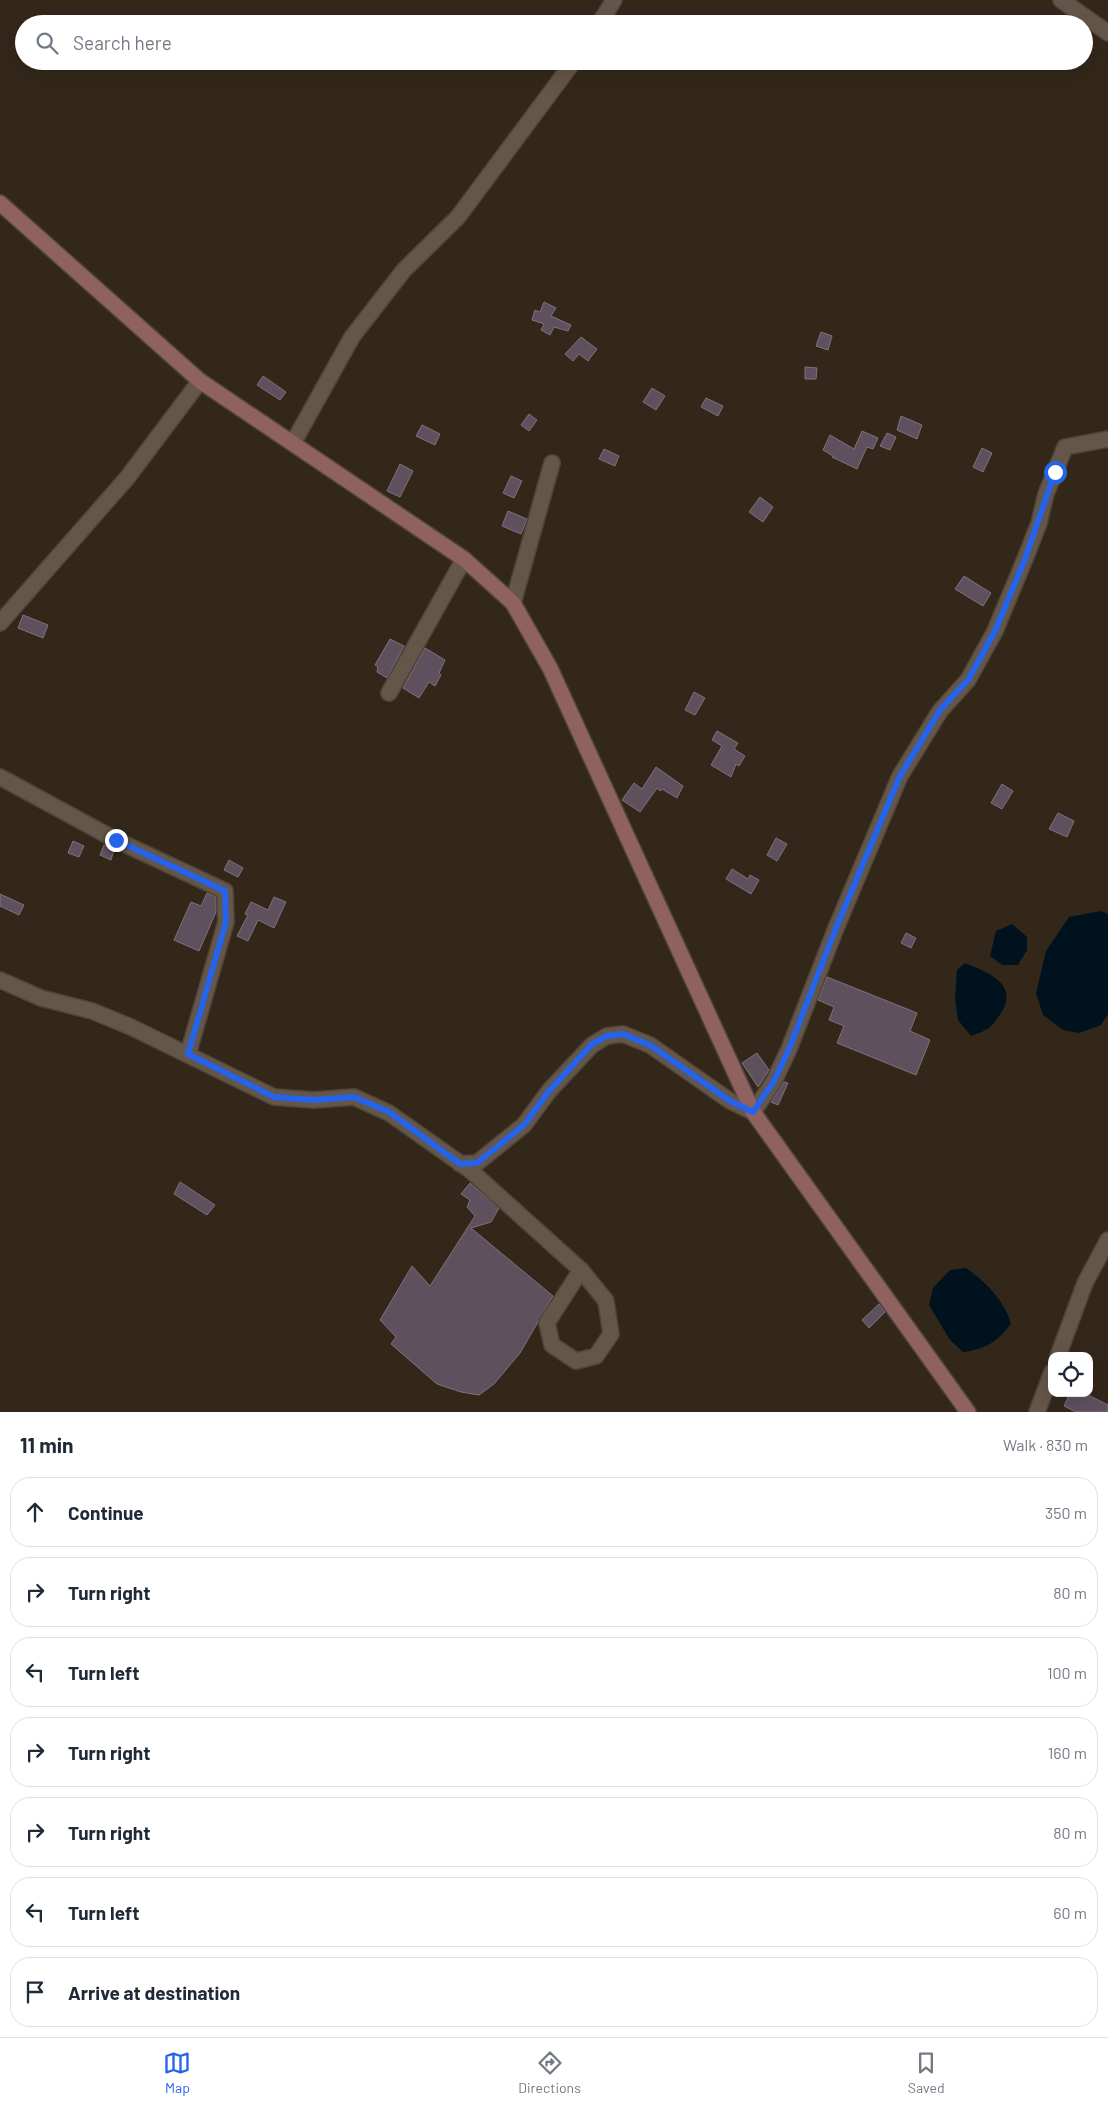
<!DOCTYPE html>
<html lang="en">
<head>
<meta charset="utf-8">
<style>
  :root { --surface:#fff; --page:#f6f6f7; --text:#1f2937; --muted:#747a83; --line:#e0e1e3; --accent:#2563eb }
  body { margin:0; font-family:Barlow,sans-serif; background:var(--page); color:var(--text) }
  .controls { position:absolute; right:15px; bottom:15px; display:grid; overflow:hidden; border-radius:10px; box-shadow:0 5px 20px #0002 }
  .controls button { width:45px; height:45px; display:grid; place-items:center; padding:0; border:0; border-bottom:1px solid var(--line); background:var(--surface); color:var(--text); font:25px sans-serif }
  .stop { position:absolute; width:15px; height:15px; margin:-11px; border:4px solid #2563eb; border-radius:50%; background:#fff }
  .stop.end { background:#2563eb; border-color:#fff; box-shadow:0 1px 5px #0008 }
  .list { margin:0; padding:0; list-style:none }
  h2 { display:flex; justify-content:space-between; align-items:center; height:65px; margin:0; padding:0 20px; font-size:21px }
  h2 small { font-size:16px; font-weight:400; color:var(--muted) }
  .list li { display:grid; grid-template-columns:32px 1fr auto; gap:15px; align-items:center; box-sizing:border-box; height:70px; margin:0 10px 10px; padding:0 10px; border:1px solid var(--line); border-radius:20px }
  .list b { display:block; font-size:19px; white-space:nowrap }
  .list em { font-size:16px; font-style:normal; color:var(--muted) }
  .icon { flex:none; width:28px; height:28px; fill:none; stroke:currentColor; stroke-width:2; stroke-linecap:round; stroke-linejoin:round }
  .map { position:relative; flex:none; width:1108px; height:1412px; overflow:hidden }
  .search { position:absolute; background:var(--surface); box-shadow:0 5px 20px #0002; left:15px; right:15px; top:15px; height:55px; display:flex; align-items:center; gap:12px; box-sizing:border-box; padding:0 18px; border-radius:28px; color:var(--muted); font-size:19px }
  .sheet { height:625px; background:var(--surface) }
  nav { display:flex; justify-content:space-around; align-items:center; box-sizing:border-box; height:70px; border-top:1px solid var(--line); background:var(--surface); font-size:14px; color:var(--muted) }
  nav a { display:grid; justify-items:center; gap:2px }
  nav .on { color:var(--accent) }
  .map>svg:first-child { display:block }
  .water { fill:#00121d }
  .building { fill:#5f505e; stroke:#81707e }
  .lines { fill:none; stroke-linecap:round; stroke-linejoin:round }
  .street-casing { stroke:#4f453a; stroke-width:18 }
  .secondary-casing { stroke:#4f453a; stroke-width:18 }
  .street { stroke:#645648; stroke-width:15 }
  .secondary { stroke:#8f625f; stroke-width:15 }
  .route { stroke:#2563eb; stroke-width:6 }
</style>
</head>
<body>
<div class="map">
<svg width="1108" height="1412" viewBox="0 0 1108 1412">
  <rect width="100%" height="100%" fill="#33271a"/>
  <path class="water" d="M1101 911 1108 914V1014L1101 1025 1079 1033 1063 1030 1043 1015 1036 993 1046 951 1069 917Z
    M1012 924 1027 937V950L1018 965H1002L990 956 996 931Z
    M965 963C987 972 1020 984 1001 1013 990 1029 990 1029 971 1036L958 1020 955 998 957 970Z
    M966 1268C985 1281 1005 1301 1011 1324 997 1342 986 1349 963 1352L950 1340 929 1305 933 1288 950 1270Z"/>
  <path class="building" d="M544 302 556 308 551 316 571 325 568 331 554 327 550 335 541 330 544 324 532 320 535 310 540 312Z
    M821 332 832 336 828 350 816 346Z
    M581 337 597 349 588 361 579 354 573 361 565 354Z
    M805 367 817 368 816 379H805Z
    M263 376 286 392 280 400 257 385Z
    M652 388 665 396 656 410 643 402Z
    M706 398 723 406 718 416 701 407Z
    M529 414 537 420 529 431 521 425Z
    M901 416 922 425 917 439 897 430Z
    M422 425 440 434 435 445 416 436Z
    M862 431 878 438 873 449 867 447 857 469 832 457 833 456 823 450 830 435 854 449Z
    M887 433 896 437 890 450 880 446Z
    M982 448 992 453 983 472 973 467Z
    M604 449 619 456 615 466 599 459Z
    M400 464 413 471 400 497 387 491Z
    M511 476 522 481 514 498 503 493Z
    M760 497 773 507 763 522 749 512Z
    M508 511 527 519 521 534 502 526Z
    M964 576 991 593 983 606 955 589Z
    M23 615 48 625 43 638 18 628Z
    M390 639 404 646 387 678 377 672 378 667 375 665Z
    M425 648 445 660 439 673 441 675 435 686 429 682 419 698 403 688Z
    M694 692 705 698 695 715 685 710Z
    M717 731 738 743 734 749 745 756 739 766 736 764 731 777 711 765 722 746 712 740Z
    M656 767 683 786 677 798 662 789 660 791 657 788 640 812 622 800 634 783 642 789Z
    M1002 784 1013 791 1002 809 991 803Z
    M1058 813 1074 821 1067 837 1049 829Z
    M776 838 787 844 777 861 767 855Z
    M73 841 84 846 79 857 68 853Z
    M104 845 114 850 111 860 100 855Z
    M229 860 243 868 238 877 224 870Z
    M732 869 748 879 750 875 759 880 751 894 726 879Z
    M207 893 216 897V912L199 951 174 940 191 902 201 906Z
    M0 894 24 905 19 915 0 906Z
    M274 897 286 902 274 928 258 920 248 941 237 936 248 915 245 914 251 902 268 910Z
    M906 933 916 938 911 948 901 943Z
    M827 977 917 1013 910 1031 930 1040 916 1075 837 1043 844 1026 829 1020 834 1007 818 1000Z
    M757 1053 769 1070 758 1087 742 1063Z
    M784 1082 788 1083 778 1105 771 1102Z
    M180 1182 215 1205 207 1215 174 1194Z
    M470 1183 499 1208 491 1222 471 1228 553 1296 520 1353 494 1384 479 1395 461 1392 437 1384 391 1344 396 1337 380 1320 412 1266 430 1286 475 1216 467 1207 470 1200 461 1194Z
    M879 1304 885 1312 869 1328 862 1320Z
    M1070 1393H1084L1108 1405V1412H1076L1064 1406Z"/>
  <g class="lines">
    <defs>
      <path id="street" d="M1061 0 1108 33
        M599 24 614 0
        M293 443 352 337 404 270 458 217 574 61
        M513 603 552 463
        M0 623 127 478 200 381
        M389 693 464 559
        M0 777 116 840 225 891 226 922 188 1054
        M0 980 41 998 92 1011 131 1027 274 1097 314 1100 354 1097 389 1113 471 1171 581 1270 606 1301 611 1334 596 1356 576 1361 552 1345 547 1323 581 1270
        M460 1164 477 1163 524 1125 549 1091 592 1045 607 1036 623 1034 650 1045 730 1101 753 1112 774 1081 789 1049 836 928 900 776 940 711 968 680 995 631 1025 559 1039 523 1046 494 1065 447 1108 439
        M1058 1356 1085 1283 1108 1240
        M1037 1412 1052 1372"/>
      <path id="secondary" d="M0 203 200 381 464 559 513 603 550 668 753 1112 968 1412"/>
    </defs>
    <use href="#street" class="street-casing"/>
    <use href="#secondary" class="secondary-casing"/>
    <use href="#street" class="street"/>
    <use href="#secondary" class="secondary"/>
  </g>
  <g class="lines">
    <path class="route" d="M116 840 225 891 226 922 188 1054 274 1097 314 1100 354 1097 389 1112 460 1164 477 1163 524 1125 549 1091 592 1044 607 1036 623 1034 650 1045 730 1101 753 1112 774 1081 789 1049 836 928 900 776 940 710 968 680 995 631 1025 559 1055 472"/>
  </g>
</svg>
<div class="controls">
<button><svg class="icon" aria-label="locate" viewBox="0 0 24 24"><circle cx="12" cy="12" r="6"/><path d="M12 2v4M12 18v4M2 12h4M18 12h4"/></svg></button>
</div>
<div class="stop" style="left:1055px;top:472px"></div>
<div class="stop end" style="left:116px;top:840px"></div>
<div class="search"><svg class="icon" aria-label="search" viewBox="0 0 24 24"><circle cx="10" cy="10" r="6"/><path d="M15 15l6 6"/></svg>Search here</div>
</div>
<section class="sheet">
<h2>11 min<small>Walk · 830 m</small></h2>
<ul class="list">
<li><svg class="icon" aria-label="ahead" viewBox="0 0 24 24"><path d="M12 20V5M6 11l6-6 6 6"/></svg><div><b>Continue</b></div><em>350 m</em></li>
<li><svg class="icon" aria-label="right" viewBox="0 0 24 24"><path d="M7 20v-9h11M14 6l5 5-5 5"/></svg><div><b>Turn right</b></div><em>80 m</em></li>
<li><svg class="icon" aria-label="left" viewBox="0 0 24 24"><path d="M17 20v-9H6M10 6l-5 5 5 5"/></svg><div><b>Turn left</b></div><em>100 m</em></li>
<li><svg class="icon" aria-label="right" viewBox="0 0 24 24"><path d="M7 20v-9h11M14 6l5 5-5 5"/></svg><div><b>Turn right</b></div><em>160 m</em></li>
<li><svg class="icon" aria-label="right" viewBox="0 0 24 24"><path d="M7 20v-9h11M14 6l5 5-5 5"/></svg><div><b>Turn right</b></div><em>80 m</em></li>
<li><svg class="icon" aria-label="left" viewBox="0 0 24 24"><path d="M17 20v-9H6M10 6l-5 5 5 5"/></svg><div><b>Turn left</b></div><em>60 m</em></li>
<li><svg class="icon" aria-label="arrive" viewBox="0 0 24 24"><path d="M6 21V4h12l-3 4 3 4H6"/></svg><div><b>Arrive at destination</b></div></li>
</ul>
</section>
<nav>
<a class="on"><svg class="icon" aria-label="map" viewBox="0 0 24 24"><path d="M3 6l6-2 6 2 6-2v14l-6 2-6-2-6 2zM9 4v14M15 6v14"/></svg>Map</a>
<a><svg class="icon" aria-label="directions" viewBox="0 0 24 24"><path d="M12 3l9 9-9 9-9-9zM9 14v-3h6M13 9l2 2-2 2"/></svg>Directions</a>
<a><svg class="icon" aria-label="saved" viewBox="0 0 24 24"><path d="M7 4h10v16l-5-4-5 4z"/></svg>Saved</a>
</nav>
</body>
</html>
